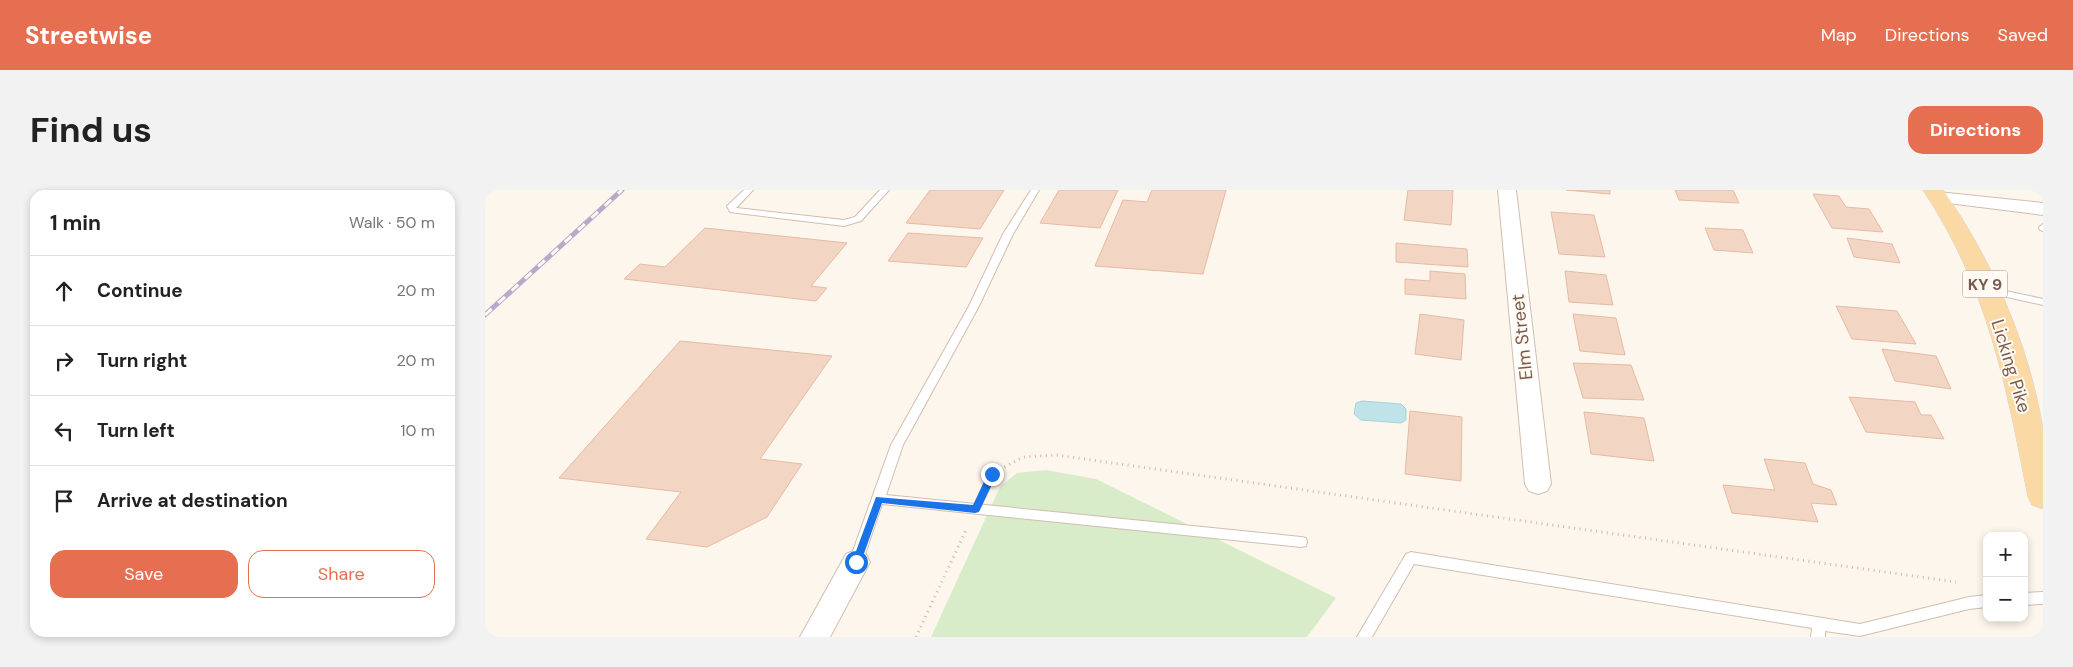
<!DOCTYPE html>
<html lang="en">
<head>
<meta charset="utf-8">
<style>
  :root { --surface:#fff; --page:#f2f2f2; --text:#222; --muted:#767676; --line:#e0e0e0; --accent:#e76f51 }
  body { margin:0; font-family:"DM Sans",sans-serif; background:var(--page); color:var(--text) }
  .controls { position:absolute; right:15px; bottom:15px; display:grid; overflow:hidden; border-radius:10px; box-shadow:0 2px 8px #0003 }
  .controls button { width:45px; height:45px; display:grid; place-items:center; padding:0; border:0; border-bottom:1px solid var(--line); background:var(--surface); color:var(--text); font:25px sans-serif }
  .stop { position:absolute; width:15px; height:15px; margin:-11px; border:4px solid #1a73e8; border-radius:50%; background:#fff }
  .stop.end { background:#1a73e8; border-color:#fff; box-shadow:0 1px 5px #0008 }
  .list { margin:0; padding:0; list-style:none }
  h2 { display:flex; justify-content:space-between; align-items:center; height:65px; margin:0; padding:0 20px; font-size:21px }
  h2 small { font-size:16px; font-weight:400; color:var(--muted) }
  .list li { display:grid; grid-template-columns:32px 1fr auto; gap:15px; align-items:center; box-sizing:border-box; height:70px; padding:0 20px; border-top:1px solid var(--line) }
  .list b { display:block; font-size:19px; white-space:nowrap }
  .list em { font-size:16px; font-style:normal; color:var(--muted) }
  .actions { display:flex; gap:10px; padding:15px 20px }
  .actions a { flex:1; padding:11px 0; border:1px solid var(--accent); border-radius:15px; text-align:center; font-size:18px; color:var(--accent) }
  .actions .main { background:var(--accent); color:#fff }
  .icon { flex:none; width:28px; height:28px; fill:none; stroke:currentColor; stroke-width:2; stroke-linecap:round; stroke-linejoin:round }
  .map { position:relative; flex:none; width:1558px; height:447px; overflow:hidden; border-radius:15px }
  header { display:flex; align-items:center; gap:30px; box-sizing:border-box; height:70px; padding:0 25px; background:var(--accent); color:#fff }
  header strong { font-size:24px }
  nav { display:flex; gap:28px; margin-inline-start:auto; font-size:18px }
  .intro { display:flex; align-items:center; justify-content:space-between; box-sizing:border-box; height:120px; padding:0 30px }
  h1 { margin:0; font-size:35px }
  .button { padding:12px 22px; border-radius:15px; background:var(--accent); color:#fff; font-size:18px; font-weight:700 }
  main { display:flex; gap:30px; padding:0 30px }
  aside { flex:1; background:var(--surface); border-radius:15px; box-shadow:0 2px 8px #0003 }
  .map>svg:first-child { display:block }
  .green { fill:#d8ecc9 }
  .water { fill:#bfe3e8; stroke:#a5d3da }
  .building { fill:#f3d5c3; stroke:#e6bba3 }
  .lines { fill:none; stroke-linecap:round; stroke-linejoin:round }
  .lane-casing { stroke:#d1beb0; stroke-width:2 }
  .street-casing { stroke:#d1beb0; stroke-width:2 }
  .primary-casing { stroke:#dad1cd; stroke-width:1 }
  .path { stroke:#d9b8a5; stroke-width:3; stroke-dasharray:1 4.5; stroke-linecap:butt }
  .lane { fill:#fff; fill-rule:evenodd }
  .street { fill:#fff; fill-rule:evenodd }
  .primary { fill:#fbd9a5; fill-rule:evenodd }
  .rail-casing { stroke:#b9a8c9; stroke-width:5 }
  .rail { stroke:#fffaf3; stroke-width:3; stroke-dasharray:9; stroke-linecap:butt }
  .route { fill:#1a73e8 }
  .labels { text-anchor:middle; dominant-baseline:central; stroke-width:4; stroke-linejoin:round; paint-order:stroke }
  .shield { fill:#fffaf3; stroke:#a28b7f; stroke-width:1 }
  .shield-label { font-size:16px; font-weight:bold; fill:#7a5c4d }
  .street-label { font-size:18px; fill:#7a5c4d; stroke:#fffaf3 }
</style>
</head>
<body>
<header>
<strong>Streetwise</strong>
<nav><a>Map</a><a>Directions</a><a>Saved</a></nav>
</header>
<div class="intro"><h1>Find us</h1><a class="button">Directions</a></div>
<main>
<aside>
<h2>1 min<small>Walk · 50 m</small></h2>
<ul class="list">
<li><svg class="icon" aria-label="ahead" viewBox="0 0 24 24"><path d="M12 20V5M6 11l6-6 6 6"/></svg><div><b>Continue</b></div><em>20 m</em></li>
<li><svg class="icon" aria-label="right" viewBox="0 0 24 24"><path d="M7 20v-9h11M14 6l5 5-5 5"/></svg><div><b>Turn right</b></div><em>20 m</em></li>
<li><svg class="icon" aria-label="left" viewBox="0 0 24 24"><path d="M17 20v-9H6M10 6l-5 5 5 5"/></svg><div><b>Turn left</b></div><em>10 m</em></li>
<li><svg class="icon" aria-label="arrive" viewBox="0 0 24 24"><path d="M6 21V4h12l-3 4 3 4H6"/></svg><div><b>Arrive at destination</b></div></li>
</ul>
<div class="actions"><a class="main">Save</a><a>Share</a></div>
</aside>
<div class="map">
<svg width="1558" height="447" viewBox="0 0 1558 447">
  <rect width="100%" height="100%" fill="#fdf6ec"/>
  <path class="green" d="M561 280 611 289 851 408 822 447H446L515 297 532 283Z"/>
  <path class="water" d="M877 211 916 214 921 219V230L916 233 876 230 869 224 871 213Z"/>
  <path class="building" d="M445 0H519L495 39 421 33Z
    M574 0H633L615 38 555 33Z
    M667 0H741L718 84 610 76 638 10 662 12Z
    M923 0H968L966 35 919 30Z
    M1081 0H1125V4Z
    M1190 0H1248L1254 13 1194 10Z
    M1328 4 1354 6 1361 17 1384 19 1398 42 1347 38Z
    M1066 22 1109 25 1120 67 1074 64Z
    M220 38 362 53 326 96 342 98 331 111 139 89 155 74 180 77Z
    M1220 38 1258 40 1268 63 1229 60Z
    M423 43 498 48 481 77 403 71Z
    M1362 48 1407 54 1415 73 1369 67Z
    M911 53 982 59 983 77 911 72Z
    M945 81 980 84 981 109 920 104V89L945 91Z
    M1080 81 1121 85 1128 115 1084 112Z
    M1351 116 1412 121 1431 154 1367 149Z
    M935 124 979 130 976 170 930 164Z
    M1088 124 1131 128 1140 165 1095 161Z
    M195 151 347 166 275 269 317 274 282 327 222 357 161 349 196 302 74 288Z
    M1397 159 1451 166 1466 199 1410 191Z
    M1088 173 1146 175 1159 210 1098 208Z
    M1364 207 1430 212 1436 225H1446L1459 249 1381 242Z
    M925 221 977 227 976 291 920 284Z
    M1099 222 1159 228 1169 271 1106 264Z
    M1279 269 1320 273 1328 294 1346 300 1352 315 1326 313 1333 332 1247 323 1238 295 1290 300Z"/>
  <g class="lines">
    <defs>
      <path id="lane" d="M259 0H268L251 18 359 30 370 27 395 0H404L376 31 359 36 245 22 242 16Z
        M546 0H554L528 44 494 116 418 255 401 305 816 347 821 348 822 352 821 356 816 357 397 314 376 376 371 378 366 376 364 372 406 255 484 116 518 44Z
        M1558 34V41L1555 40 1554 37Z
        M1502 97 1558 109V115L1499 102 1497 100Z
        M926 362 1375 434 1484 407 1502 405V417L1484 419 1375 446 1340 441V447H1326L1327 438 929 374 887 447H872L921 364Z
        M1558 402V414L1539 415V403Z"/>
      <path id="street" d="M1013 0H1031L1066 294 1062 301 1053 304 1044 301 1040 294Z
        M1453 2 1558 13V25L1447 11 1444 7 1447 3Z
        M371 360 381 364 385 372 345 447H315L361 364Z"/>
      <path id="primary" d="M1438 0H1458C1507 69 1544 155 1558 239 1558 264 1558 293 1558 319L1547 315 1543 307C1521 194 1503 98 1438 0Z"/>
    </defs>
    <use href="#lane" class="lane-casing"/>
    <use href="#street" class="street-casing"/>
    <use href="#primary" class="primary-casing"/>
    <path class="path" d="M499 301 507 284 538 267 571 265 1471 392
      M431 447 482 338"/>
    <use href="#lane" class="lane"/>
    <use href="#street" class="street"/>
    <use href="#primary" class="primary"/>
    <defs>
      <path id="rail" d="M0 125 137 0"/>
    </defs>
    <use href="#rail" class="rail-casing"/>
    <use href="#rail" class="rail"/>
  </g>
  <path class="route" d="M507 280 512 284 494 322 490 323 397 313 376 372 375 375H368L367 372 391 307 488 315 504 281Z"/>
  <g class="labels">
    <rect class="shield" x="1477.5" y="80.5" width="45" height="27" rx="4"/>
    <g class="shield-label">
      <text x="1500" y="94">KY 9</text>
    </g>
    <g class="street-label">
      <text transform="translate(1037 147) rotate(-96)">Elm Street</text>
      <text transform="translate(1526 176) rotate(73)">Licking Pike</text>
    </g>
  </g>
</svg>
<div class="controls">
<button>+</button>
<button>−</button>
</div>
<div class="stop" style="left:371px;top:372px"></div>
<div class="stop end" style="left:507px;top:284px"></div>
</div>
</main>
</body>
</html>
